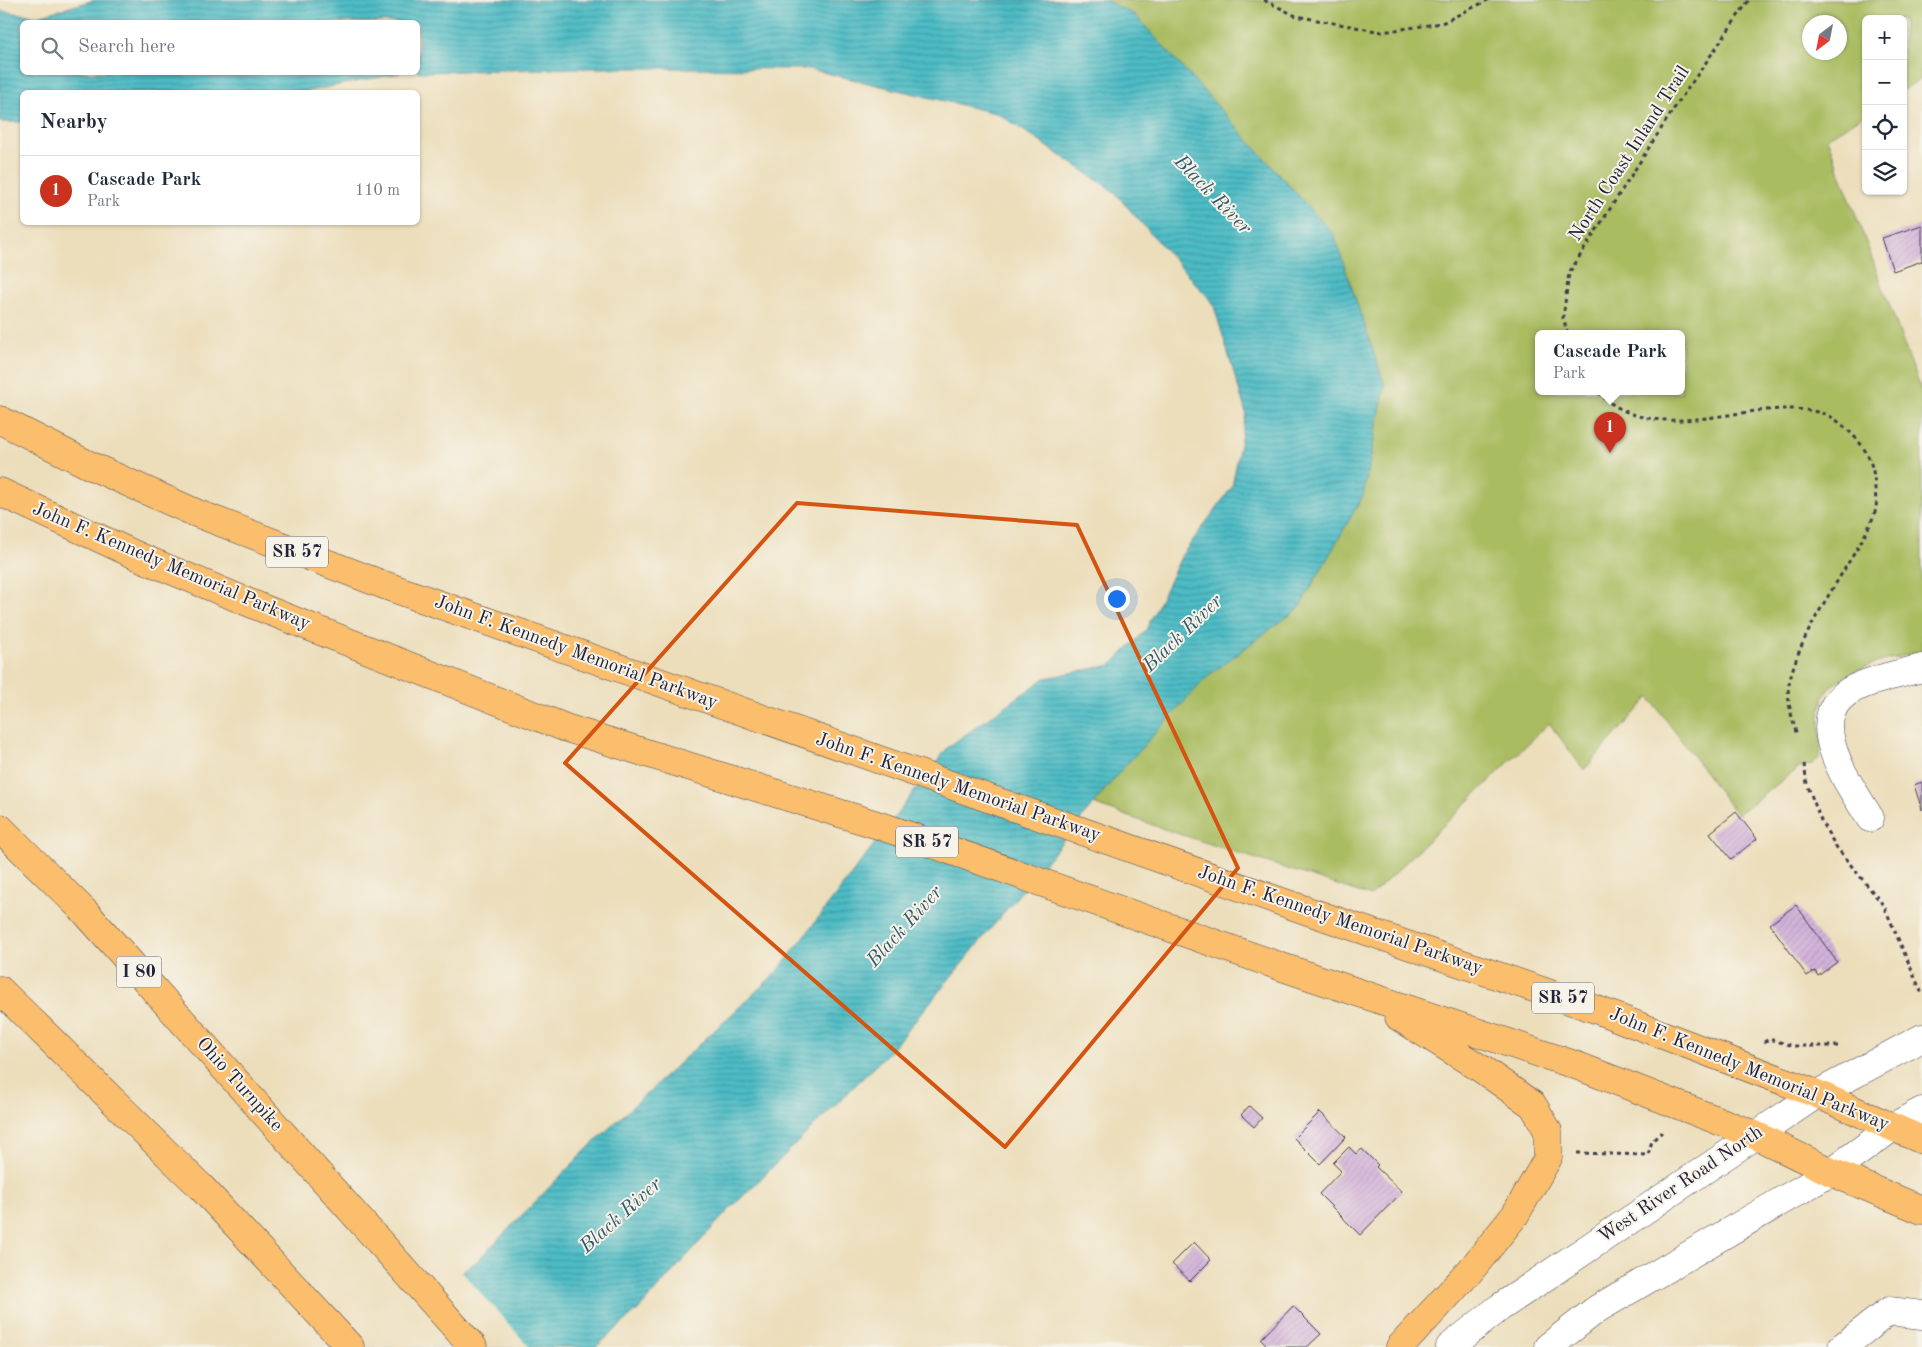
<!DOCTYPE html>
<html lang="en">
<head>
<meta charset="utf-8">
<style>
  :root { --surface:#fff; --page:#f6f6f7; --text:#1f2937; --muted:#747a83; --line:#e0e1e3; --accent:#c8321e }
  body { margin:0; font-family:"Old Standard TT",serif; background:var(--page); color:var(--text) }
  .controls { position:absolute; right:15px; top:15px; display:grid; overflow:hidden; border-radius:8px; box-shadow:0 1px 4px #0004 }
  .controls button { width:45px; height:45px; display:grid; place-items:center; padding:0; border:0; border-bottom:1px solid var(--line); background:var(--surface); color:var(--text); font:25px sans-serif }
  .compass { position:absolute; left:1802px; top:15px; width:45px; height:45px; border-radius:50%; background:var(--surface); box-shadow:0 1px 4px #0004; rotate:212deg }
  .you { position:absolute; left:1116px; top:598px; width:18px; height:18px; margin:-12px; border:4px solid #fff; border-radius:50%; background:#1a73e8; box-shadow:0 0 0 8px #1a73e833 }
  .badge { display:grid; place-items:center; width:32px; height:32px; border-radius:50%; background:var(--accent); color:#fff; font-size:16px; font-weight:700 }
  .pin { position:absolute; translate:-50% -41px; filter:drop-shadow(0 1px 2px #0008) }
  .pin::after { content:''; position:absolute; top:26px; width:18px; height:15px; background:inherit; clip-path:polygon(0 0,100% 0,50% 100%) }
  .popup { position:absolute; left:1535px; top:330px; width:150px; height:65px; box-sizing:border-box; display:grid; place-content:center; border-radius:8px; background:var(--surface); filter:drop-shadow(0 1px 4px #0005); font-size:16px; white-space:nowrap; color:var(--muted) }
  .popup b { font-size:19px; color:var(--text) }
  .popup::after { content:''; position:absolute; left:50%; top:100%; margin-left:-10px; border:10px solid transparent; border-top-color:var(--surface) }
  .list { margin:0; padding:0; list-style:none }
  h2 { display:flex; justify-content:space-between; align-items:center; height:65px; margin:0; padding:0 20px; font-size:21px }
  h2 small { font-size:16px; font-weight:400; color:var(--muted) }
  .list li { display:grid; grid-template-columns:32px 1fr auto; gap:15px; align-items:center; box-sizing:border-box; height:70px; padding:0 20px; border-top:1px solid var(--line) }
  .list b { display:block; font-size:19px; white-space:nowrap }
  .list p { margin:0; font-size:16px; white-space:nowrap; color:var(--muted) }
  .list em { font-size:16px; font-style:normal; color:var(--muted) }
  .icon { flex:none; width:28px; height:28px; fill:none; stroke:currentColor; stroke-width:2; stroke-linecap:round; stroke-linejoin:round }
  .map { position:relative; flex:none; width:1922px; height:1347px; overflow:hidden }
  .search { position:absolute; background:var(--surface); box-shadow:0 1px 4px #0004; left:20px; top:20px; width:400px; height:55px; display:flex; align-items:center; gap:12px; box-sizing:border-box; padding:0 18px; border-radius:8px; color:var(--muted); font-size:19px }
  .panel { position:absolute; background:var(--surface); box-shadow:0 1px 4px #0004; left:20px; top:90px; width:400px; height:135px; border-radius:8px }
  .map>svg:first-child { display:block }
  .green { fill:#a9bc60; stroke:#666f4e; fill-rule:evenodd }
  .water { fill:url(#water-rules); stroke:#386f80 }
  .pier { fill:#ecdebb }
  .building { fill:url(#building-hatch) }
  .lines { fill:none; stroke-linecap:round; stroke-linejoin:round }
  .minor-casing { stroke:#403e4e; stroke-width:29 }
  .highway-casing { stroke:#403e4e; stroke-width:29 }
  .path { stroke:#403e4e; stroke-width:3; stroke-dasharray:4 4; stroke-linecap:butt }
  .minor { stroke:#fff; stroke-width:28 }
  .highway { stroke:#fabe6d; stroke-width:28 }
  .marked { fill:none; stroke:#d45411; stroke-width:4; stroke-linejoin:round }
  .labels { text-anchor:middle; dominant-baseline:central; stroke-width:4; stroke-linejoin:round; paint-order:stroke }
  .shield { fill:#f7f3e8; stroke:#62616f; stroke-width:1 }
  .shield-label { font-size:18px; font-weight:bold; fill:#22223b }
  .street-label { font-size:19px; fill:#22223b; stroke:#f7f3e8 }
  .water-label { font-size:20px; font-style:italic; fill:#31586b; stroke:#f7f3e8 }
</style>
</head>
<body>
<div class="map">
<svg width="1922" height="1347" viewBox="0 0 1922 1347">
  <defs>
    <pattern id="water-rules" width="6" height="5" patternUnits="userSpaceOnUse" patternTransform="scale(1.25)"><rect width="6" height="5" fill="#4ebcc5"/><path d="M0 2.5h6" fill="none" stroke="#4098a1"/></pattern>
    <pattern id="building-hatch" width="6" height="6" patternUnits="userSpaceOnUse" patternTransform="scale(1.25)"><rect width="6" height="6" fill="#d3b2da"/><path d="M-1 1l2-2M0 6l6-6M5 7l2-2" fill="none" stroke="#b599bc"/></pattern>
  </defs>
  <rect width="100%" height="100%" fill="#f7f3e8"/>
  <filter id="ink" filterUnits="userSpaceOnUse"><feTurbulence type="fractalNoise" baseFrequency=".02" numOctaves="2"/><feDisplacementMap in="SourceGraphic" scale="10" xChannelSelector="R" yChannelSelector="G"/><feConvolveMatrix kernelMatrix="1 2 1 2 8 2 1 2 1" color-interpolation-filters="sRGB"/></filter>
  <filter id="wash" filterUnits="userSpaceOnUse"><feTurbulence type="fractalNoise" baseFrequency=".0096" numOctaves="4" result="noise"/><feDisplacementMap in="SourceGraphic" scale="20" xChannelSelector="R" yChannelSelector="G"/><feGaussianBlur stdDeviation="1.12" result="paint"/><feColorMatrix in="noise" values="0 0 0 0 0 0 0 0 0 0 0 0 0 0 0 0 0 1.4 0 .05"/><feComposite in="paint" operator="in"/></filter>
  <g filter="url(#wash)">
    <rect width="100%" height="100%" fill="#ecdebb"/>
    <path class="green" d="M762 0H1922V78L1903 90V19H1866V114L1827 138 1922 392V651C1890 660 1829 669 1821 706 1818 723 1822 740 1820 757L1814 763 1797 769 1737 815 1649 697 1584 770 1549 723 1371 896 1164 829 1034 783 1288 514 1253 235ZM1810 22H1840V52H1810ZM1539 334H1681V392H1539Z"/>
    <path class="water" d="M95 0H1104L1135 15 1334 235 1385 386 1363 496 1299 608 1209 675 1123 768 890 1051 725 1214 640 1308 596 1347H348L476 1262 587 1149 778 971 948 747 1045 678 1111 665 1146 630 1182 555 1232 487 1246 413 1213 303 1113 191 999 114 809 69 594 68 418 72V22H22V72L400 73 304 92H22V122H0V11L38 16Z"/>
    <path class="pier" d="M460 1270 529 1347H346L347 1345Z"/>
    <g id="blocks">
      <path class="building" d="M1922 225V261L1893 271 1882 238Z
        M1922 782V810L1914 785Z
        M1736 812 1757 839 1731 859 1710 833Z
        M1796 905 1837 962 1818 976 1815 971 1807 976 1770 924Z
        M1249 1106 1262 1118 1254 1127 1241 1115Z
        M1320 1112 1346 1137 1320 1164 1294 1138Z
        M1349 1147 1356 1154 1362 1149 1378 1165 1376 1167 1402 1192 1360 1235 1319 1194 1341 1171 1333 1163Z
        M1194 1242 1211 1260 1190 1281 1172 1264Z
        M1293 1306 1321 1334 1307 1347H1269L1261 1339Z"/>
    </g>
  </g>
  <g filter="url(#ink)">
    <use href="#blocks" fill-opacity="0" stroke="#403e4e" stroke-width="1"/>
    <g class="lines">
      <defs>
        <path id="minor" d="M1870 818C1848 783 1799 715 1855 688 1876 678 1900 674 1922 668
          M1450 1347 1499 1308 1817 1094 1922 1038
          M1548 1347 1597 1309 1831 1172 1893 1127 1922 1111
          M1842 1347 1889 1311 1922 1315"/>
        <path id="highway" d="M0 420 89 465 196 513 384 585 1305 910 1595 1009 1817 1094 1922 1140
          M0 492 142 558 262 608 566 728 884 827 1285 968 1578 1066 1755 1135 1831 1172 1922 1210
          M0 828 86 913 473 1347
          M0 990 201 1187 350 1347
          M1399 1017 1483 1070 1533 1105 1548 1131V1158L1515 1215 1470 1271 1400 1347"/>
      </defs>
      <use href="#minor" class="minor-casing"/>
      <use href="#highway" class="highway-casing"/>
      <path class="path" d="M1264 0 1296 16 1382 32 1442 23 1488 0
        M1568 334 1563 318 1569 273 1673 110 1749 0
        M1598 392C1648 444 1727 408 1789 409 1804 409 1824 411 1836 420 1861 440 1874 456 1875 489 1875 495 1877 502 1876 508 1871 527 1857 549 1847 565 1825 602 1798 641 1789 684 1786 701 1793 720 1797 736
        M1804 764 1807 784 1822 823 1837 848 1884 906 1922 994
        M1764 1042 1769 1039 1794 1046H1838
        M1577 1153 1648 1155 1652 1141 1662 1132"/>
      <use href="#minor" class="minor"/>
      <use href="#highway" class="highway"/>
    </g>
  </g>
  <path class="marked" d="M797 503 1077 525 1238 868 1005 1147 565 763Z"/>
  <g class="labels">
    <g class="shield">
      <rect x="266" y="536.5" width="62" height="31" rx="4"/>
      <rect x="896" y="826.5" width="62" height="31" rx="4"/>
      <rect x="116.5" y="956.5" width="45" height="31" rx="4"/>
      <rect x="1532" y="982.5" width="62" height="31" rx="4"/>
    </g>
    <g class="shield-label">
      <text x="297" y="552">SR 57</text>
      <text x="927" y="842">SR 57</text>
      <text x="139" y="972">I 80</text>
      <text x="1563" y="998">SR 57</text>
    </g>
    <g class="street-label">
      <text transform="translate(1630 154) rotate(-57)">North Coast Inland Trail</text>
      <text transform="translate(171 567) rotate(23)">John F. Kennedy Memorial Parkway</text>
      <text transform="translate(576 653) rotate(20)">John F. Kennedy Memorial Parkway</text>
      <text transform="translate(958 788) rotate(19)">John F. Kennedy Memorial Parkway</text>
      <text transform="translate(1340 921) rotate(19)">John F. Kennedy Memorial Parkway</text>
      <text transform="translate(1749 1070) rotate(22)">John F. Kennedy Memorial Parkway</text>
      <text transform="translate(239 1085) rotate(48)">Ohio Turnpike</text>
      <text transform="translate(1681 1185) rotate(-34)">West River Road North</text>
    </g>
    <g class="water-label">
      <text transform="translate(1212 195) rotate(46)">Black River</text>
      <text transform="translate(1183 634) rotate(-44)">Black River</text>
      <text transform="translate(905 927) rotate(-48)">Black River</text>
      <text transform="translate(621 1216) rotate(-42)">Black River</text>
    </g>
  </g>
</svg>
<div class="controls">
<button>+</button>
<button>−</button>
<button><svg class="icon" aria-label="locate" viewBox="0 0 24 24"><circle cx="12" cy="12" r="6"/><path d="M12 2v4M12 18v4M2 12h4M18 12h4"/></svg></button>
<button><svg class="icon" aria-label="layers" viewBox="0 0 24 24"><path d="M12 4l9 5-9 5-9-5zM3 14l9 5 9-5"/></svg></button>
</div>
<svg class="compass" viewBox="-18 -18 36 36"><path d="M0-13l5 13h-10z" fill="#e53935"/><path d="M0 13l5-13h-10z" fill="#747a83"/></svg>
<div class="you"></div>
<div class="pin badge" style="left:1610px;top:453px">1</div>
<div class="popup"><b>Cascade Park</b>Park</div>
<div class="search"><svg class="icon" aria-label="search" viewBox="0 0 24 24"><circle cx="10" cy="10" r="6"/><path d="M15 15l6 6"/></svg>Search here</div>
<section class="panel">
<h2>Nearby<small></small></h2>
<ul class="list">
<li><span class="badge">1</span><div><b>Cascade Park</b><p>Park</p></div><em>110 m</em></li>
</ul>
</section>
</div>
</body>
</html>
